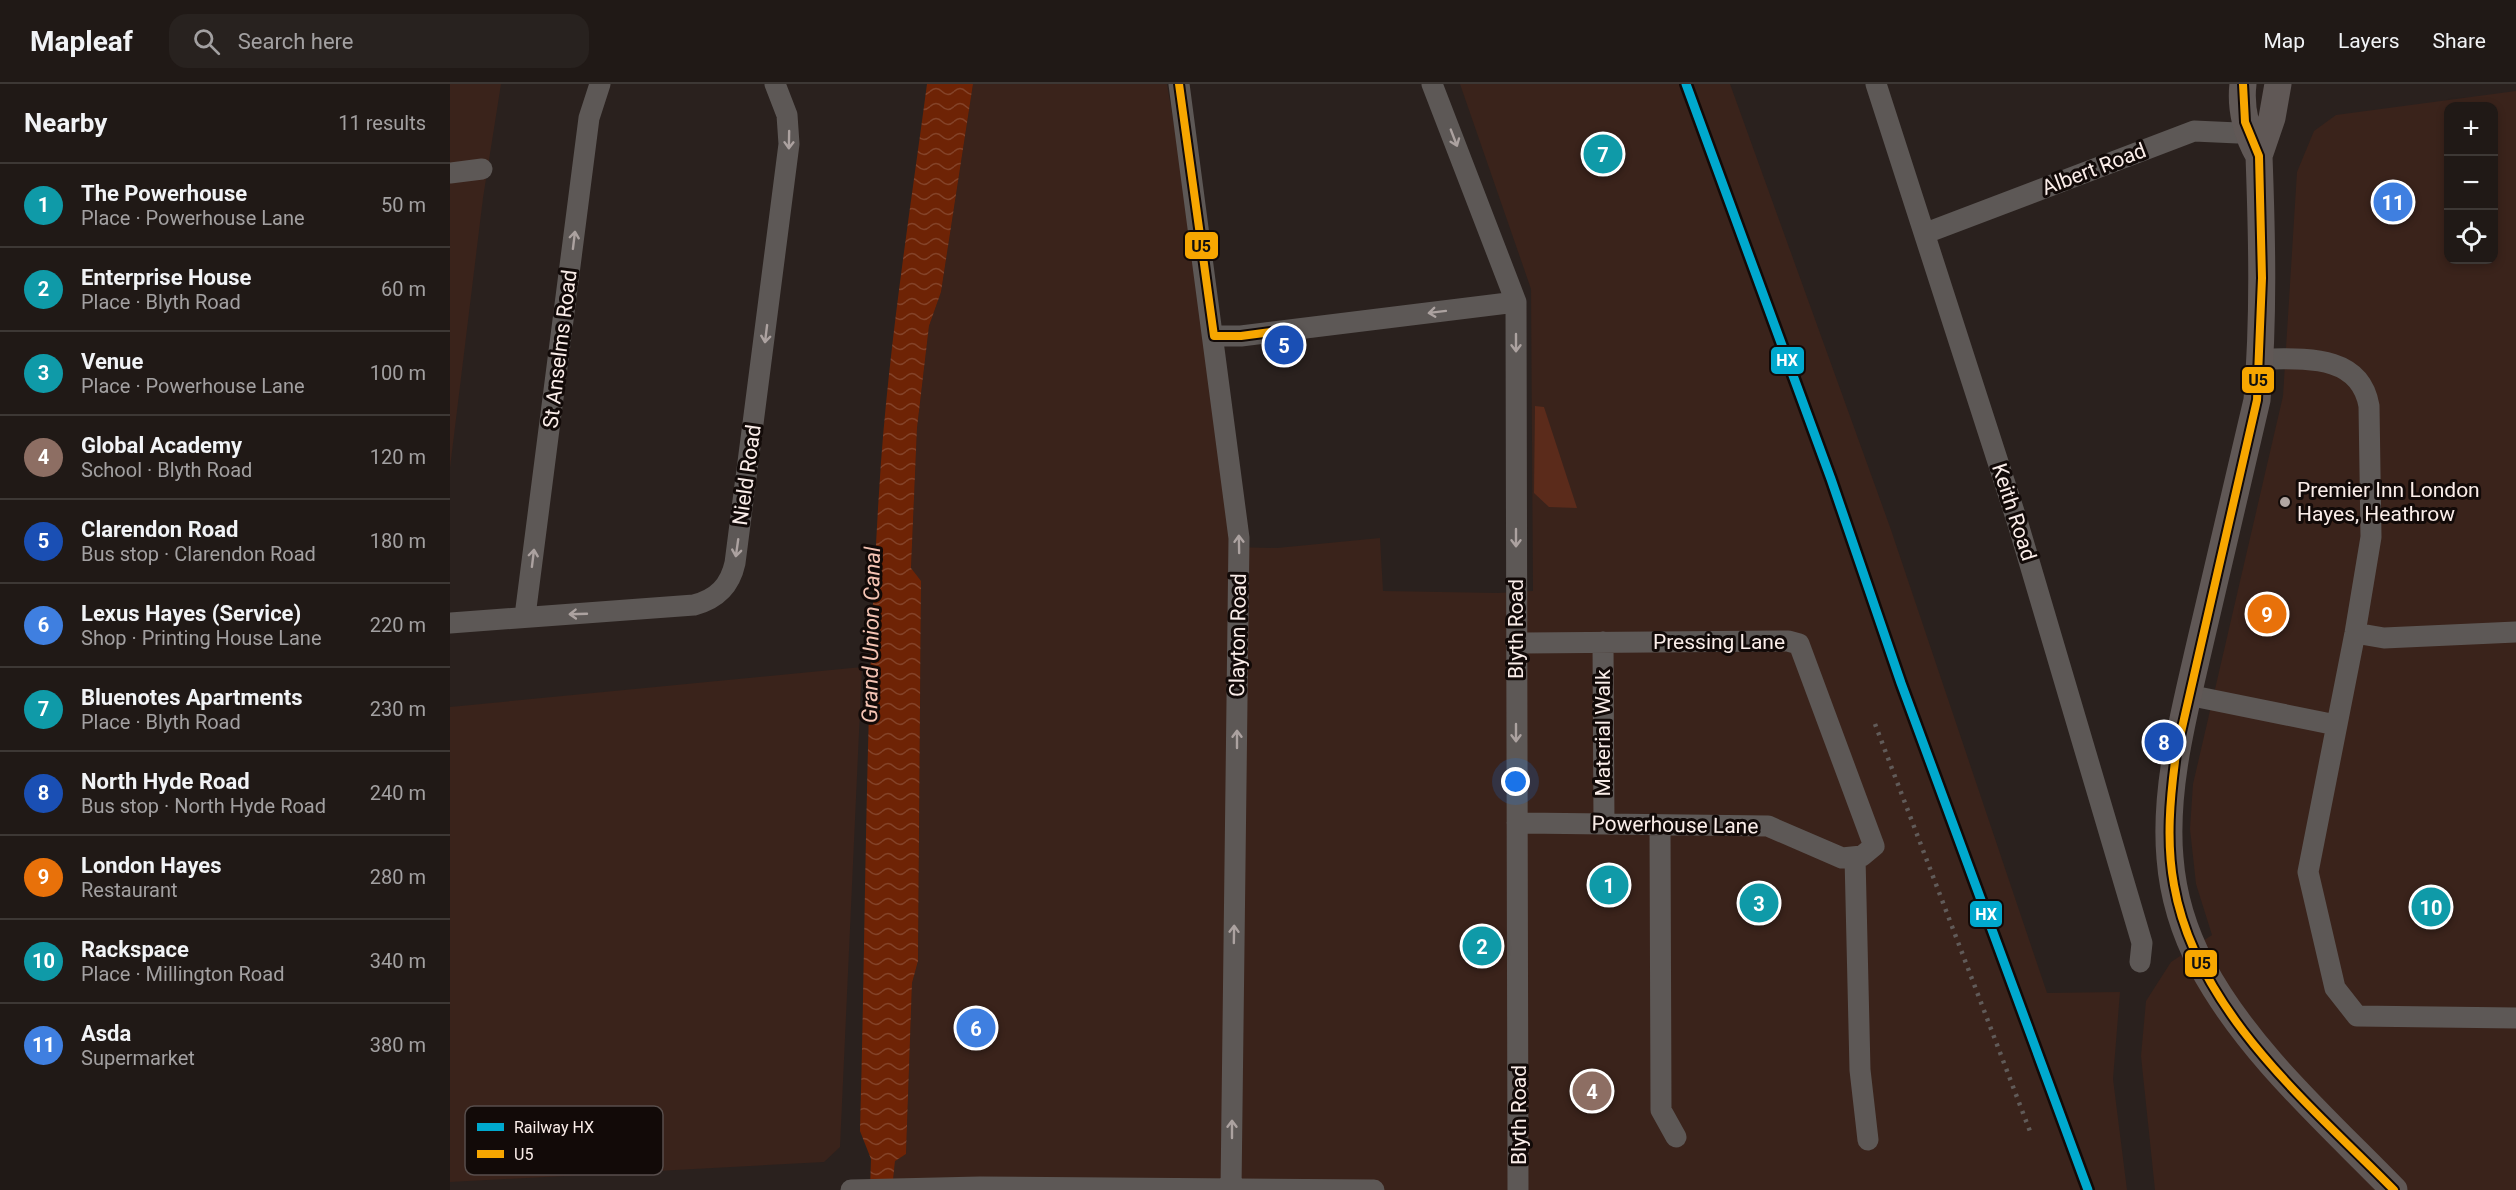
<!DOCTYPE html>
<html lang="en">
<head>
<meta charset="utf-8">
<style>
  :root { --surface:#201916; --page:#28221f; --text:#f1f3f6; --muted:#a2a0a1; --line:#3d3835; --accent:#b1a6a2 }
  body { margin:0; font-family:Roboto,sans-serif; background:var(--page); color:var(--text) }
  .controls { position:absolute; right:18px; top:18px; display:grid; overflow:hidden; border-radius:12px; box-shadow:0 3px 9px #0003 }
  .controls button { width:54px; height:54px; display:grid; place-items:center; padding:0; border:0; border-bottom:2px solid var(--line); background:var(--surface); color:var(--text); font:30px sans-serif }
  .you { position:absolute; left:1066px; top:698px; width:21px; height:21px; margin:-15px; border:4px solid #fff; border-radius:50%; background:#1a73e8; box-shadow:0 0 0 9px #1a73e833 }
  .badge { display:grid; place-items:center; width:39px; height:39px; border-radius:50%; background:var(--accent); color:#fff; font-size:20px; font-weight:700 }
  .pin { position:absolute; translate:-50% -50%; border:3px solid #fff; box-shadow:0 2px 6px #0006 }
  .list { margin:0; padding:0; list-style:none }
  h2 { display:flex; justify-content:space-between; align-items:center; height:78px; margin:0; padding:0 24px; font-size:26px }
  h2 small { font-size:20px; font-weight:400; color:var(--muted) }
  .list li { display:grid; grid-template-columns:39px 1fr auto; gap:18px; align-items:center; box-sizing:border-box; height:84px; padding:0 24px; border-top:2px solid var(--line) }
  .list b { display:block; font-size:22px; white-space:nowrap }
  .list p { margin:0; font-size:20px; white-space:nowrap; color:var(--muted) }
  .list em { font-size:20px; font-style:normal; color:var(--muted) }
  .icon { flex:none; width:33px; height:33px; fill:none; stroke:currentColor; stroke-width:2; stroke-linecap:round; stroke-linejoin:round }
  .map { position:relative; flex:none; width:2066px; height:1106px; overflow:hidden }
  header { display:flex; align-items:center; gap:36px; box-sizing:border-box; height:84px; padding:0 30px; background:var(--surface); border-bottom:2px solid var(--line) }
  header strong { font-size:28px }
  nav { display:flex; gap:33px; margin-inline-start:auto; font-size:21px }
  .search { width:420px; height:54px; background:var(--page); display:flex; align-items:center; gap:15px; box-sizing:border-box; padding:0 21px; border-radius:18px; color:var(--muted); font-size:22px }
  main { display:flex }
  aside { flex:1; background:var(--surface) }
  .map>svg:first-child { display:block }
  .built { fill:#3a231b; fill-rule:evenodd }
  .grass { fill:#5b2b1b }
  .water { fill:url(#water-waves) }
  .lines { fill:none; stroke-linecap:round; stroke-linejoin:round }
  .minor { stroke:#5d5856; stroke-width:21 }
  .major { stroke:#605856; stroke-width:27 }
  .rail { stroke:#615b59; stroke-width:4.5; stroke-dasharray:3 6; stroke-linecap:butt }
  .bus-1-casing { stroke:#120a08; stroke-width:12 }
  .bus-1 { stroke:#f7a600; stroke-width:8 }
  .rail-1-casing { stroke:#120a08; stroke-width:14 }
  .rail-1 { stroke:#00a9ce; stroke-width:9 }
  .oneway { stroke:#aca2a0 }
  .poi-dot { fill:#b1a6a2; stroke:#120a08; stroke-width:2 }
  .labels { text-anchor:middle; dominant-baseline:central; stroke-width:6; stroke-linejoin:round; paint-order:stroke }
  .street-label { font-size:21px; fill:#faede9; stroke:#120a08 }
  .poi-label { font-size:21px; fill:#faede9; stroke:#120a08; text-anchor:start }
  .water-label { font-size:22px; font-style:italic; fill:#f5c4b4; stroke:#120a08 }
  .key { fill:#120a08; stroke:#584e4c; stroke-width:1.5 }
  .key-label { font-size:16px; fill:#faede9 }
  .line-badge { stroke:#120a08; stroke-width:2 }
  .badge-label { font-size:16px; text-anchor:middle; font-weight:bold; fill:#fff }
  .pale-badge-label { font-size:16px; text-anchor:middle; font-weight:bold; fill:#111 }
</style>
</head>
<body>
<header>
<strong>Mapleaf</strong>
<div class="search"><svg class="icon" aria-label="search" viewBox="0 0 24 24"><circle cx="10" cy="10" r="6"/><path d="M15 15l6 6"/></svg>Search here</div>
<nav><a>Map</a><a>Layers</a><a>Share</a></nav>
</header>
<main>
<aside>
<h2>Nearby<small>11 results</small></h2>
<ul class="list">
<li><span class="badge" style="background:#0f9aa8">1</span><div><b>The Powerhouse</b><p>Place · Powerhouse Lane</p></div><em>50 m</em></li>
<li><span class="badge" style="background:#0f9aa8">2</span><div><b>Enterprise House</b><p>Place · Blyth Road</p></div><em>60 m</em></li>
<li><span class="badge" style="background:#0f9aa8">3</span><div><b>Venue</b><p>Place · Powerhouse Lane</p></div><em>100 m</em></li>
<li><span class="badge" style="background:#8d6e63">4</span><div><b>Global Academy</b><p>School · Blyth Road</p></div><em>120 m</em></li>
<li><span class="badge" style="background:#1a4fb4">5</span><div><b>Clarendon Road</b><p>Bus stop · Clarendon Road</p></div><em>180 m</em></li>
<li><span class="badge" style="background:#3f7fe0">6</span><div><b>Lexus Hayes (Service)</b><p>Shop · Printing House Lane</p></div><em>220 m</em></li>
<li><span class="badge" style="background:#0f9aa8">7</span><div><b>Bluenotes Apartments</b><p>Place · Blyth Road</p></div><em>230 m</em></li>
<li><span class="badge" style="background:#1a4fb4">8</span><div><b>North Hyde Road</b><p>Bus stop · North Hyde Road</p></div><em>240 m</em></li>
<li><span class="badge" style="background:#e8710a">9</span><div><b>London Hayes</b><p>Restaurant</p></div><em>280 m</em></li>
<li><span class="badge" style="background:#0f9aa8">10</span><div><b>Rackspace</b><p>Place · Millington Road</p></div><em>340 m</em></li>
<li><span class="badge" style="background:#3f7fe0">11</span><div><b>Asda</b><p>Supermarket</p></div><em>380 m</em></li>
</ul>
</aside>
<div class="map">
<svg width="2066" height="1106" viewBox="0 0 2066 1106">
  <defs>
    <pattern id="water-waves" width="16" height="10" patternUnits="userSpaceOnUse" patternTransform="scale(1.5)"><rect width="16" height="10" fill="#6e2305"/><path d="M0 5q4-4 8 0t8 0" fill="none" stroke="#844329"/></pattern>
  </defs>
  <rect width="100%" height="100%" fill="#2a211e"/>
  <path class="built" d="M0 0H51L33 114 0 384Z
    M523 0H717L783 386 781 463 827 464 930 454 933 507 1047 509 1083 507 1081 205 1010 0H1280L1440 443 1597 909 1670 908 1663 995 1677 1106H442L445 1076 456 1070 462 899 468 877 471 498 461 484 467 344 479 242 491 208Z
    M2066 7V1106H1705L1691 972 1696 917 1721 878 1762 851 1746 800 1740 745 1743 700 1833 312 1847 88 1864 47 1886 31ZM1998 22H2044V176H1998Z
    M412 583 390 1063 374 1078 0 1098V623Z"/>
  <path class="grass" d="M1085 322 1094 323 1127 424 1099 423 1084 409Z"/>
  <path class="water" d="M477 0H523L491 208 479 242 467 344 461 484 471 497 468 877 462 899 456 1070 445 1077 442 1106H420L421 1075 410 1047C416 834 415 621 429 409 437 272 459 136 477 0Z"/>
  <g class="lines">
    <path class="minor" d="M729 0 789 454 781 1106
      M982 0 1066 218 1068 1106
      M1426 0 1568 440 1692 859 1690 878
      M0 89 32 85
      M1476 149 1744 47 1810 50
      M764 252H791L1066 218
      M1810 275C1853 275 1910 269 1919 322L1921 453 1905 549 1858 788 1885 904 1907 932 2066 934
      M75 532 139 34 150 0
      M0 539 244 521C267 515 280 502 285 479L339 60 337 31 325 0
      M1905 549 1934 554 2066 548
      M1153 558 1154 740
      M1066 559 1338 557 1349 560 1424 762 1412 772 1392 774 1318 742 1067 739
      M1738 611 1886 641
      M1210 741 1211 1026 1226 1053
      M1405 773 1410 986 1418 1056
      M401 1106 530 1103 924 1106"/>
    <path class="major" d="M1793 0C1790 24 1797 52 1809 72 1812 154 1814 234 1807 316 1788 400 1767 484 1748 568 1733 634 1714 706 1720 774 1723 813 1734 848 1752 882 1798 968 1877 1037 1944 1106
      M1809 72 1822 34 1828 0"/>
    <path class="rail" d="M1425 640 1581 1050"/>
    <defs>
      <path id="bus-1" d="M729 0 764 252H791L836 246
        M1793 0 1795 38 1809 72 1812 194 1807 316 1726 670C1720 714 1716 758 1724 801 1746 927 1859 1020 1944 1106"/>
    </defs>
    <use href="#bus-1" class="bus-1-casing"/>
    <use href="#bus-1" class="bus-1"/>
    <defs>
      <path id="rail-1" d="M1236 0 1381 395 1451 599 1638 1106"/>
    </defs>
    <use href="#rail-1" class="rail-1-casing"/>
    <use href="#rail-1" class="rail-1"/>
  </g>
  <defs><path id="oneway-shaft" d="M-6 0H5M1.5-3L5.5 0L1.5 3" fill="none" stroke-width="1.6" stroke-linecap="round" stroke-linejoin="round" transform="scale(1.5)"/></defs>
  <g class="oneway">
    <use href="#oneway-shaft" transform="translate(1004 54) rotate(69)"/>
    <use href="#oneway-shaft" transform="translate(339 56) rotate(91)"/>
    <use href="#oneway-shaft" transform="translate(124 156) rotate(-83)"/>
    <use href="#oneway-shaft" transform="translate(987 228) rotate(173)"/>
    <use href="#oneway-shaft" transform="translate(316 250) rotate(97)"/>
    <use href="#oneway-shaft" transform="translate(1066 259) rotate(90)"/>
    <use href="#oneway-shaft" transform="translate(1066 454) rotate(90)"/>
    <use href="#oneway-shaft" transform="translate(789 460) rotate(-91)"/>
    <use href="#oneway-shaft" transform="translate(287 464) rotate(98)"/>
    <use href="#oneway-shaft" transform="translate(83 474) rotate(-83)"/>
    <use href="#oneway-shaft" transform="translate(128 530) rotate(178)"/>
    <use href="#oneway-shaft" transform="translate(1066 649) rotate(90)"/>
    <use href="#oneway-shaft" transform="translate(787 655) rotate(-90)"/>
    <use href="#oneway-shaft" transform="translate(784 850) rotate(-89)"/>
    <use href="#oneway-shaft" transform="translate(782 1045) rotate(-90)"/>
  </g>
  <circle class="poi-dot" cx="1835" cy="418" r="6"/>
  <g class="labels">
    <g class="street-label">
      <text transform="translate(1644 85) rotate(-21)">Albert Road</text>
      <text transform="translate(110 265) rotate(-83)">St Anselms Road</text>
      <text transform="translate(297 391) rotate(-82)">Nield Road</text>
      <text transform="translate(1564 428) rotate(72)">Keith Road</text>
      <text transform="translate(1066 545) rotate(-90)">Blyth Road</text>
      <text transform="translate(788 551) rotate(-89)">Clayton Road</text>
      <text x="1269" y="558">Pressing Lane</text>
      <text transform="translate(1153 649) rotate(-90)">Material Walk</text>
      <text transform="translate(1225 741) rotate(1)">Powerhouse Lane</text>
      <text transform="translate(1069 1031) rotate(-90)">Blyth Road</text>
    </g>
    <g class="poi-label">
      <text x="1847" y="406">Premier Inn London<tspan x="1847" dy="24">Hayes, Heathrow</tspan></text>
    </g>
    <g class="water-label">
      <text transform="translate(421 551) rotate(-89)">Grand Union Canal</text>
    </g>
  </g>
  <rect x="15" y="1022" width="198" height="69" rx="9" class="key"/>
  <rect x="27" y="1039" width="27" height="8" fill="#00a9ce"/>
  <rect x="27" y="1066" width="27" height="8" fill="#f7a600"/>
  <g class="key-label">
    <text x="64" y="1049">Railway HX</text>
    <text x="64" y="1076">U5</text>
  </g>
  <g class="line-badge">
    <rect x="734" y="147" width="35" height="29" rx="6" fill="#f7a600"/>
    <rect x="1320" y="262" width="35" height="29" rx="6" fill="#00a9ce"/>
    <rect x="1791" y="282" width="34" height="28" rx="6" fill="#f7a600"/>
    <rect x="1519" y="816" width="34" height="28" rx="6" fill="#00a9ce"/>
    <rect x="1734" y="865" width="34" height="29" rx="6" fill="#f7a600"/>
  </g>
  <g class="badge-label">
    <text x="1337" y="282">HX</text>
    <text x="1536" y="836">HX</text>
  </g>
  <g class="pale-badge-label">
    <text x="751" y="168">U5</text>
    <text x="1808" y="302">U5</text>
    <text x="1751" y="885">U5</text>
  </g>
</svg>
<div class="controls">
<button>+</button>
<button>−</button>
<button><svg class="icon" aria-label="locate" viewBox="0 0 24 24"><circle cx="12" cy="12" r="6"/><path d="M12 2v4M12 18v4M2 12h4M18 12h4"/></svg></button>
</div>
<div class="you"></div>
<div class="pin badge" style="left:1159px;top:801px;background:#0f9aa8">1</div>
<div class="pin badge" style="left:1032px;top:862px;background:#0f9aa8">2</div>
<div class="pin badge" style="left:1309px;top:819px;background:#0f9aa8">3</div>
<div class="pin badge" style="left:1142px;top:1007px;background:#8d6e63">4</div>
<div class="pin badge" style="left:834px;top:261px;background:#1a4fb4">5</div>
<div class="pin badge" style="left:526px;top:944px;background:#3f7fe0">6</div>
<div class="pin badge" style="left:1153px;top:70px;background:#0f9aa8">7</div>
<div class="pin badge" style="left:1714px;top:658px;background:#1a4fb4">8</div>
<div class="pin badge" style="left:1817px;top:530px;background:#e8710a">9</div>
<div class="pin badge" style="left:1981px;top:823px;background:#0f9aa8">10</div>
<div class="pin badge" style="left:1943px;top:118px;background:#3f7fe0">11</div>
</div>
</main>
</body>
</html>
